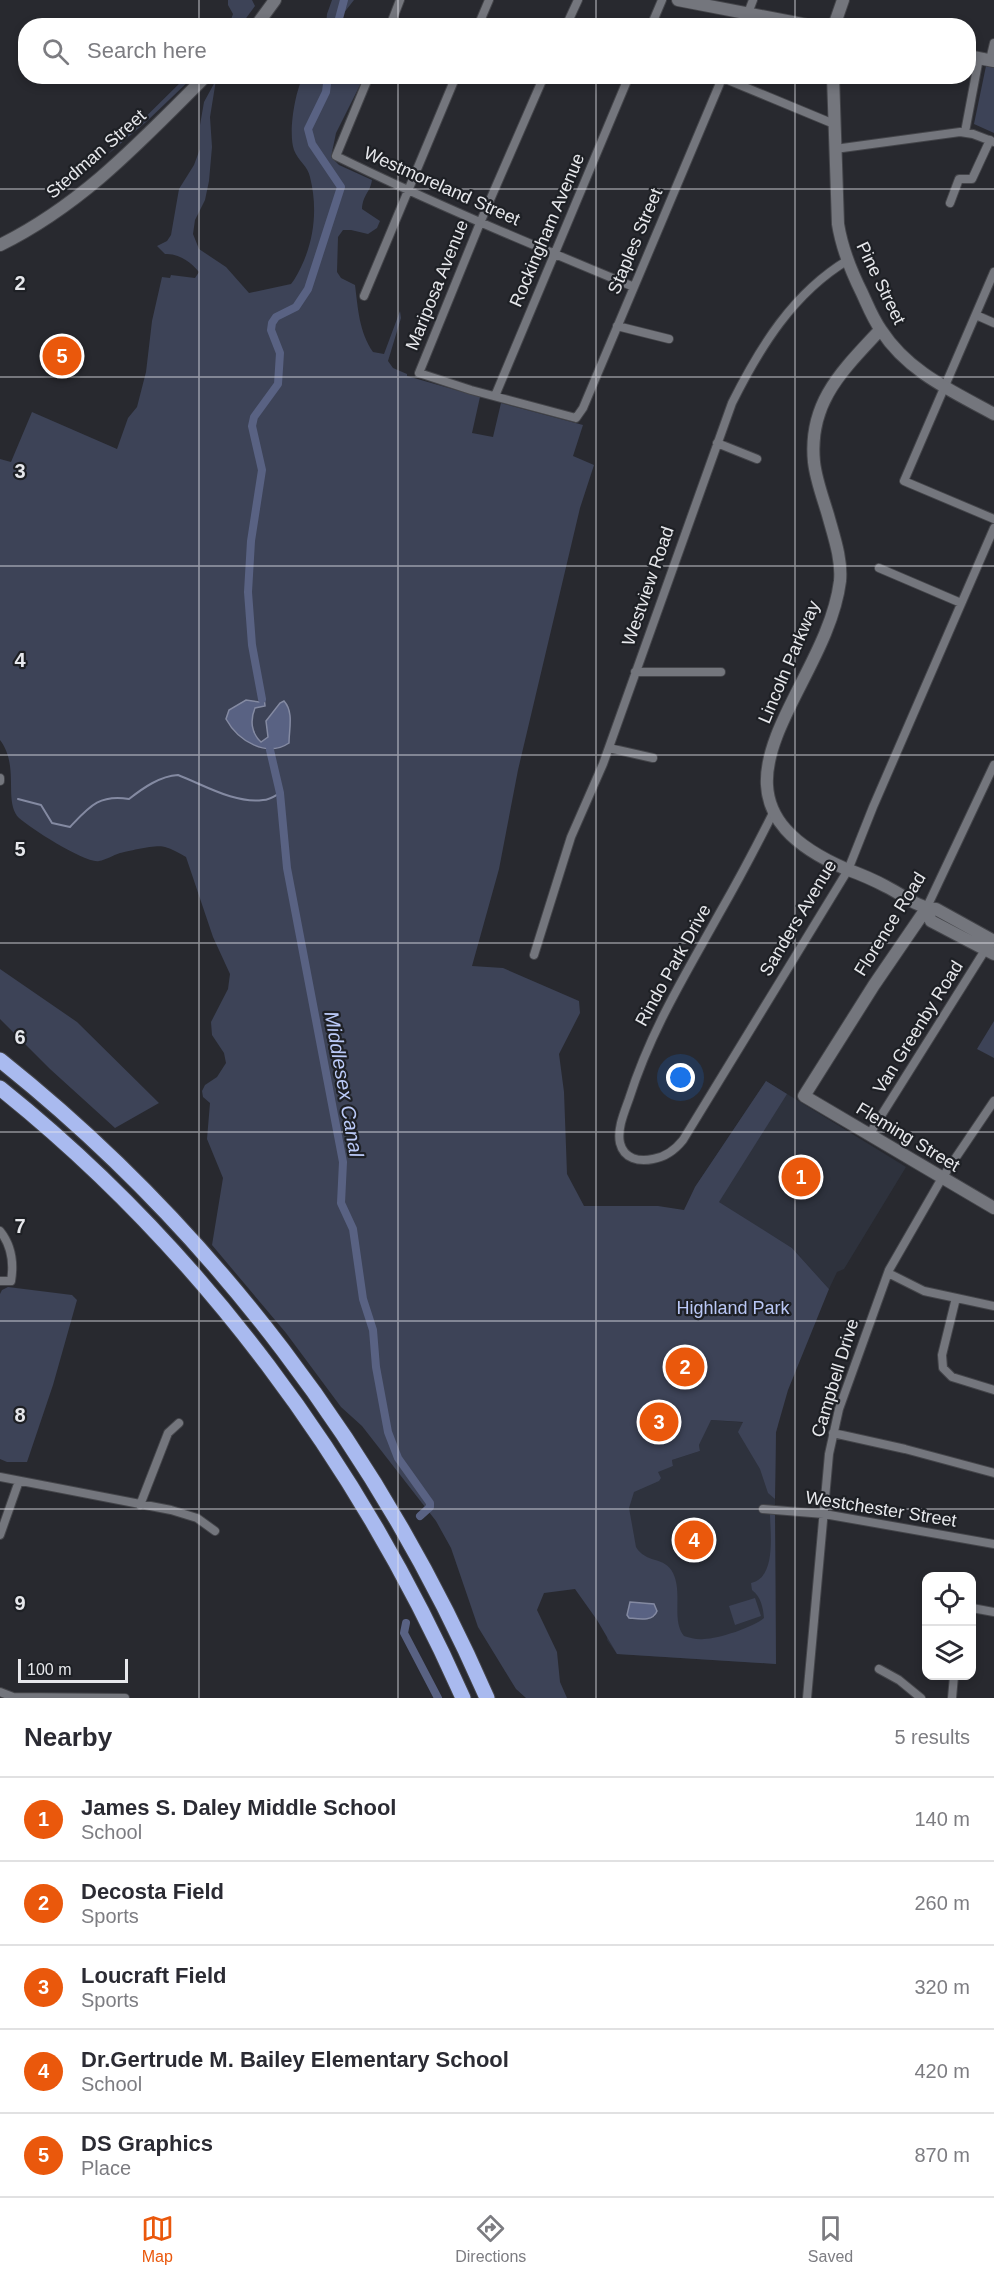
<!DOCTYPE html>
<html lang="en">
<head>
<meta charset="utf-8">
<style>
  :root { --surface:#fff; --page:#f2f2f3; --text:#2b2b33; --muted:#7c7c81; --line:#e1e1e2; --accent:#ea580c }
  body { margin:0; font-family:Helvetica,sans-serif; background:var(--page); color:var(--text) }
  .controls { position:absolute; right:18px; bottom:18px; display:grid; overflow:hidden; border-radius:12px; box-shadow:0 3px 9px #0003 }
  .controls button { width:54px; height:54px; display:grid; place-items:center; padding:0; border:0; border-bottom:2px solid var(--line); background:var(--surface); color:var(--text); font:30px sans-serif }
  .scale { position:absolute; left:18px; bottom:15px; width:110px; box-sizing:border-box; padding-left:6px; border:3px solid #e7e8ec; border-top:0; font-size:16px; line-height:21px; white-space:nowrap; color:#e7e8ec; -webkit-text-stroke:4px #1e2025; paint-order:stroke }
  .you { position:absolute; left:681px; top:1078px; width:21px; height:21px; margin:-15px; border:4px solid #fff; border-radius:50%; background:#1a73e8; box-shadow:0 0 0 9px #1a73e833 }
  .badge { display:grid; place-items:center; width:39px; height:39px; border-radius:50%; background:var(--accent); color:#fff; font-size:20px; font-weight:700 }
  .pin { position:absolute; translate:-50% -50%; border:3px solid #fff; box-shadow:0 2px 6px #0006 }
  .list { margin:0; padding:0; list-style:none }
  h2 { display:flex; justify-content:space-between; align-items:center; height:78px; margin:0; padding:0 24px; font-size:26px }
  h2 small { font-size:20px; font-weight:400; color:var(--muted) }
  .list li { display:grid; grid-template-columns:39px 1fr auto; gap:18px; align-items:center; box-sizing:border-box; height:84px; padding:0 24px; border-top:2px solid var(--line) }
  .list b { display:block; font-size:22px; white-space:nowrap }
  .list p { margin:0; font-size:20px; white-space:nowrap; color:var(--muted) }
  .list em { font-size:20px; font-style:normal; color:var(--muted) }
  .icon { flex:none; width:33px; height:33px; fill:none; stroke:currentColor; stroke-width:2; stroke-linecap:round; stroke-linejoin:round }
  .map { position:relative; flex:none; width:994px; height:1698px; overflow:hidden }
  .search { position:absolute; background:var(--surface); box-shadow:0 3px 9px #0003; left:18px; right:18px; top:18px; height:66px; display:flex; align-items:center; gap:15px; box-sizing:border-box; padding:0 21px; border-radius:24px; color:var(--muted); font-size:22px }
  .sheet { height:498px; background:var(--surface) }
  nav { display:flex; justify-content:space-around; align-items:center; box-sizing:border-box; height:84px; border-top:2px solid var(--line); background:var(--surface); font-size:16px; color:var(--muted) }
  nav a { display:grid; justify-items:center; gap:3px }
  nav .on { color:var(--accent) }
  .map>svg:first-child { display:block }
  .built { fill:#2e323d }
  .green { fill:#3d4357; fill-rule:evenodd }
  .water { fill:#596283; stroke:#848aa2; stroke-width:1.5 }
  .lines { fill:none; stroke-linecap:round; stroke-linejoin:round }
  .stream { stroke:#848aa2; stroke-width:2 }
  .canal { stroke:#596283; stroke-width:8 }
  .street-casing { stroke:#44454a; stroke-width:10 }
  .secondary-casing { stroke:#44454a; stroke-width:14 }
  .highway-casing { stroke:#44454a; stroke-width:17 }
  .street { stroke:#74767d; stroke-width:8 }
  .secondary { stroke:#74767d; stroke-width:12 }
  .highway { stroke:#a9baef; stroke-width:15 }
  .grid { fill:none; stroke:#e7e8ec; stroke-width:1.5; stroke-opacity:0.55 }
  .labels { text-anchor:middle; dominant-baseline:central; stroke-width:4.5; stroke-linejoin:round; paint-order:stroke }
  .street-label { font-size:18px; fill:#e7e8ec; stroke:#1e2025 }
  .park-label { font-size:18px; fill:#bac8f6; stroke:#1e2025 }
  .water-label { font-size:20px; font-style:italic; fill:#bbcaf8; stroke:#1e2025 }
  .grid-label { font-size:20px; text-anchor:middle; font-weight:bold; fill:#e7e8ec; stroke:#1e2025; stroke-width:4.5; stroke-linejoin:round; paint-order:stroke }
</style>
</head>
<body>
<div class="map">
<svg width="994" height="1698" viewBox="0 0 994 1698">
  <rect width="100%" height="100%" fill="#28292f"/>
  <path class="built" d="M766 1081 906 1167 844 1269 837 1272 829 1289 792 1248 695 1187Z
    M710 1420 778 1425 776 1433 775 1499 776 1664 617 1654 607 1640 616 1473 673 1466 672 1460 700 1451 699 1445Z"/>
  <path class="green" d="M228 0H252L255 6 241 25H229L233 14 228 5Z
    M332 0H354L343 14 341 25H326L327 14Z
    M986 66 994 68V133L974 124Z
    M187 76 193 77 146 122 107 155Z
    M303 77H364L336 133 331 157 339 165 372 180C370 193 363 194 362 209L380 221 377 228 368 234 351 230H343L338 237 337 272 341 278 355 285C358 308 359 332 373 352L384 354 400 311 401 318 388 361 393 368 407 374V376L480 397 472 433 493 437 501 403 583 425 573 456 594 465 580 508 518 770 499 869 472 966 503 968 579 1001 580 1013 559 1054 564 1092 567 1174 584 1206H658L684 1210 695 1187 766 1081 787 1094 719 1202 792 1248 829 1289 788 1390 776 1432 775 1499 768 1493 760 1469 738 1432 743 1422 711 1420 699 1445 700 1451 672 1460 673 1466 658 1472 661 1478 659 1481 634 1492 629 1508 636 1547C646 1564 665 1556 673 1573 683 1593 671 1620 684 1636 691 1638 697 1640 704 1639 718 1639 754 1627 764 1618 763 1607 761 1597 752 1590L751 1583C777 1577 770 1533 770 1513H775L776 1664 617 1654 597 1620 575 1589 544 1593 537 1610 557 1652 560 1682 567 1698H526L516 1689 478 1627 451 1548 436 1521 362 1426 341 1407 286 1333 212 1245 223 1178 207 1139 210 1103 203 1097 202 1091 205 1085 217 1077 226 1063 224 1053 212 1035 211 1022 228 989 230 974 213 937 186 857C179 853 172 849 165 847 157 844 129 851 120 853 113 855 106 860 99 861 86 864 30 828 19 818 3 802 20 766 0 740V459L11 462 32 412 117 449 128 418 137 407 146 372 152 321 162 277 170 278 171 275 195 278 199 272C191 262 178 253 165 254L157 246 167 241 171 235 179 189 194 165 200 149V125L204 102 216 80 210 117 212 147 209 181 205 200 195 220 193 234 199 249 226 267 249 293 291 284 294 280C313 249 319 213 310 177 308 166 298 161 294 150 288 133 295 92 303 77ZM630 1602 650 1603 655 1616 651 1618H629Z
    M0 969 77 1022 159 1103 115 1128 50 1069 0 1019Z
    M994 1021V1058L977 1049Z
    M8 1287 72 1295 77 1300 53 1385 27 1462H7L0 1459V1294L2 1290Z
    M755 1598 761 1616 735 1625 729 1606Z"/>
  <path class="water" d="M264 697 265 706 255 708C250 720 251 733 261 742L268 737 266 721 280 703 284 701C294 712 289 729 289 743 267 758 238 741 226 719L229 710 246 700 259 702Z
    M630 1602 654 1604 657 1611C653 1622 639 1619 629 1618L627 1615Z"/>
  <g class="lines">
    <path class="stream" d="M18 799 41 805 52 823 70 827C89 807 99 794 129 799 143 788 160 776 178 775 204 785 235 804 263 800 269 800 275 796 280 793"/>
    <path class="canal" d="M337 26 344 0
      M262 699 252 645 248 592 251 541 262 470 252 426 254 417 278 384 280 353 271 330 272 323 276 317 296 307 308 289 341 187 312 144 308 129 326 92 328 76
      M270 750 280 793 287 868 343 1162 341 1203 353 1229 363 1299 373 1330 376 1367 388 1432 398 1458 430 1503V1507L420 1516
      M406 1623 404 1633 438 1698"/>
    <defs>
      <path id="street" d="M390 26 400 0
        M478 26 489 0
        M566 26 578 0
        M651 26 662 0
        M743 26 753 0
        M990 60 994 43
        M369 76 336 156C434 204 533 245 634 287
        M544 76 480 223 419 373 471 390 576 418 583 408 723 76
        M723 78 834 124
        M965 132 979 58
        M835 149 960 132 973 134 994 142
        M950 203 959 179H972L990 140
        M994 272 904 481 994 519
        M364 296 456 76
        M976 315 994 323
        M617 326 669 339
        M495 396 629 76
        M717 443 757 459
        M879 568 961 603
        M635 672H721
        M609 748 653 758
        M0 778V781
        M773 813C756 847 738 881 719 914 684 977 651 1030 629 1099 624 1113 617 1129 620 1143 624 1159 639 1162 653 1159 666 1157 675 1150 683 1140L848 870 873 807 994 528
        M926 909 994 765
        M534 955 571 837 603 764 732 403C760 347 793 293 848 260
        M869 1135 987 947
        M0 1231C12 1246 14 1263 11 1281H0
        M888 1273 924 1291 994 1306
        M956 1298 942 1355 943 1368 952 1377 994 1390
        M833 1433 905 1449 994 1473
        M0 1477 171 1510 197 1518 215 1531
        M140 1505 168 1433 179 1423
        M763 1509 824 1514 994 1544
        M0 1535 19 1481
        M972 1608 994 1612
        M879 1669 899 1680 921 1698
        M0 1692 13 1697 125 1698
        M807 1698 829 1454 839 1409 889 1270 942 1178 994 1101
        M952 1698 954 1676"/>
      <path id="secondary" d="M678 0 813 26
        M256 26 275 0
        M834 26 843 0
        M968 56 994 61
        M833 76 838 224C842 249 851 271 862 293 868 306 873 319 881 330 908 372 952 391 994 414
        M0 245C83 204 141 141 206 76
        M880 330C843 370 808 402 814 462 816 480 823 498 828 515 834 537 842 559 840 581 826 693 679 797 846 869 860 874 874 880 887 887 903 895 918 908 936 909L994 941
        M926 909 874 985 804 1096 994 1208
        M926 909 931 921 994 954"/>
      <path id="highway" d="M0 1060C212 1229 379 1450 487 1698
        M0 1088C201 1249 359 1463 463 1698"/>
    </defs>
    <use href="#street" class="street-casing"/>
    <use href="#secondary" class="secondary-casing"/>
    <use href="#highway" class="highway-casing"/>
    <use href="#street" class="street"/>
    <use href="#secondary" class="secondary"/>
    <use href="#highway" class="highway"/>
  </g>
  <path class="grid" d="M199 0V26M398 0V26M596 0V26M795 0V26M199 76V1698M398 76V1698M596 76V1698M795 76V1698M0 189H994M0 377H994M0 566H994M0 755H994M0 943H994M0 1132H994M0 1321H994M0 1509H994"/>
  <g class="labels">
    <g class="street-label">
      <text transform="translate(96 154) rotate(-41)">Stedman Street</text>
      <text transform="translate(442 186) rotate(24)">Westmoreland Street</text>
      <text transform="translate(547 230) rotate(-67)">Rockingham Avenue</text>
      <text transform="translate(635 241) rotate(-67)">Staples Street</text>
      <text transform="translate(881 283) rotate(64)">Pine Street</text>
      <text transform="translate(437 285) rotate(-68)">Mariposa Avenue</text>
      <text transform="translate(648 586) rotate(-71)">Westview Road</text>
      <text transform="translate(789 662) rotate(-67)">Lincoln Parkway</text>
      <text transform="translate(798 918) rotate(-59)">Sanders Avenue</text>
      <text transform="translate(890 924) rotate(-58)">Florence Road</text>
      <text transform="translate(673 965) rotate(-61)">Rindo Park Drive</text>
      <text transform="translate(918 1027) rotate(-58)">Van Greenby Road</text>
      <text transform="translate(908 1137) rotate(31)">Fleming Street</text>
      <text transform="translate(835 1378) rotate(-73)">Campbell Drive</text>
      <text transform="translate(881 1509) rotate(9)">Westchester Street</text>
    </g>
    <g class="park-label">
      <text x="733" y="1308">Highland Park</text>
    </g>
    <g class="water-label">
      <text transform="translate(344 1084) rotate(80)">Middlesex Canal</text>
    </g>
  </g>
  <g class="grid-label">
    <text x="20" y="290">2</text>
    <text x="20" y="478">3</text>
    <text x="20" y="667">4</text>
    <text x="20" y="856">5</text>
    <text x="20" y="1044">6</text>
    <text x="20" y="1233">7</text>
    <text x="20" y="1422">8</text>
    <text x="20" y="1610">9</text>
  </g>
</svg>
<div class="controls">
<button><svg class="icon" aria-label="locate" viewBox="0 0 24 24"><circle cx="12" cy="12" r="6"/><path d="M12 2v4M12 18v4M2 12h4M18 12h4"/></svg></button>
<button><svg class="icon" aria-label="layers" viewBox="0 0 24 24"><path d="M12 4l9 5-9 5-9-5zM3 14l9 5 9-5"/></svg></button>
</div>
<div class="scale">100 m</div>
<div class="you"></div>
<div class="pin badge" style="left:801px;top:1177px">1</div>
<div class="pin badge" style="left:685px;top:1367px">2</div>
<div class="pin badge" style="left:659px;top:1422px">3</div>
<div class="pin badge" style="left:694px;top:1540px">4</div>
<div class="pin badge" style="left:62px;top:356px">5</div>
<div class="search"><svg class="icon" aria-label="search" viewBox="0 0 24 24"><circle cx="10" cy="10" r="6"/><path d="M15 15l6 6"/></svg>Search here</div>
</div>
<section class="sheet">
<h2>Nearby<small>5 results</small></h2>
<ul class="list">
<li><span class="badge">1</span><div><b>James S. Daley Middle School</b><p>School</p></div><em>140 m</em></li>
<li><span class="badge">2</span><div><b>Decosta Field</b><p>Sports</p></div><em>260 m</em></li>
<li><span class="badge">3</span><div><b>Loucraft Field</b><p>Sports</p></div><em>320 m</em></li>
<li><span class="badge">4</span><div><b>Dr.Gertrude M. Bailey Elementary School</b><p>School</p></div><em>420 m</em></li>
<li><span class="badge">5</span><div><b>DS Graphics</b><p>Place</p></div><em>870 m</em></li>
</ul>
</section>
<nav>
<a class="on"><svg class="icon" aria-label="map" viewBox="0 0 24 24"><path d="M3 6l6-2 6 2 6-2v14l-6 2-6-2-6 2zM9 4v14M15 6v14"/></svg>Map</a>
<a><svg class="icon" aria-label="directions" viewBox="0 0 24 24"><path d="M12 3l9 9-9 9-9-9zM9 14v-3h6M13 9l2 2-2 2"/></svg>Directions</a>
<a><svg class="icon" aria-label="saved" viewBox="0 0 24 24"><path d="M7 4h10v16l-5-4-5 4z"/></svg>Saved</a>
</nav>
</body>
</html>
